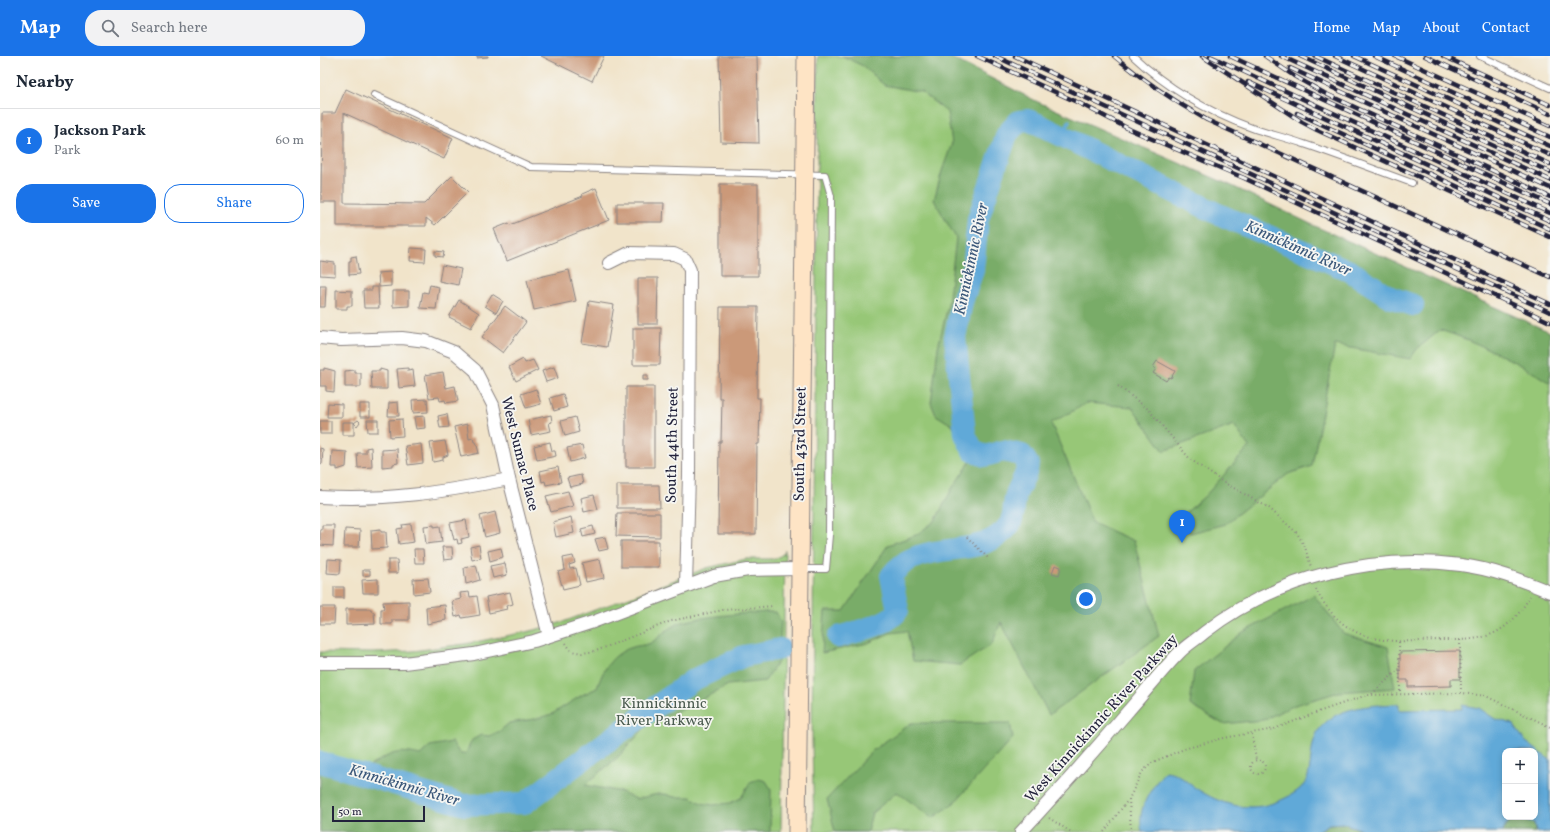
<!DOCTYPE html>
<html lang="en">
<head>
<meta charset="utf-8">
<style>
  :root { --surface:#fff; --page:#f2f2f3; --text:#1f2937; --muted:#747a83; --line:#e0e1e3; --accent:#1a73e8 }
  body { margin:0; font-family:Vollkorn,serif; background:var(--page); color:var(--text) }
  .controls { position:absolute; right:12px; bottom:12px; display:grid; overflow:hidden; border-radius:8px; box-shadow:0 2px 6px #0003 }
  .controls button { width:36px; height:36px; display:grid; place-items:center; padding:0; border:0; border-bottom:1px solid var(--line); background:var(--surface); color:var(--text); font:20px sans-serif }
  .scale { position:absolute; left:12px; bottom:10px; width:93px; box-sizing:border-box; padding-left:4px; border:2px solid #22223b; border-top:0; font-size:11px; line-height:14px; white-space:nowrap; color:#22223b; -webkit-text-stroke:3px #f6f6f2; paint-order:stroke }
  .you { position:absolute; left:766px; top:543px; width:14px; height:14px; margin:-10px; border:3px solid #fff; border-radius:50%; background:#1a73e8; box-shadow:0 0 0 6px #1a73e833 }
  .badge { display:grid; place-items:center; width:26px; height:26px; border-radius:50%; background:var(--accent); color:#fff; font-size:13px; font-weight:700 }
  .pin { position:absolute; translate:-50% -33px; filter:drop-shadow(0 1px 2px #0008) }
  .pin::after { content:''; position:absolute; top:21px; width:14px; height:12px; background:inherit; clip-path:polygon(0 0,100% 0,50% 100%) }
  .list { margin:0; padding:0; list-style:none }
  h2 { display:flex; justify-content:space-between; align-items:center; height:52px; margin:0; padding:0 16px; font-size:17px }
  h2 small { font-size:13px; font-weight:400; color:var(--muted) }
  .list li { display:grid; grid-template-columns:26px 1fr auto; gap:12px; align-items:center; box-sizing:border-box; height:64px; padding:0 16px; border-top:1px solid var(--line) }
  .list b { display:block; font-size:15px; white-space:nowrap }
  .list p { margin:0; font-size:13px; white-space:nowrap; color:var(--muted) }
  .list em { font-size:13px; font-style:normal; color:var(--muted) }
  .actions { display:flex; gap:8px; padding:12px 16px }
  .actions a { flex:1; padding:9px 0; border:1px solid var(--accent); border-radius:16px; text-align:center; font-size:14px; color:var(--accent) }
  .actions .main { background:var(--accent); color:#fff }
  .icon { flex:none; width:22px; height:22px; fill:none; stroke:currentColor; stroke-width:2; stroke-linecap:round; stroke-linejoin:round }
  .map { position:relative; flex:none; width:1230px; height:776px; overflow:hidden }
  header { display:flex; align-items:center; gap:24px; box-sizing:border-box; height:56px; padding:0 20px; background:var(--accent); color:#fff }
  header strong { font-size:19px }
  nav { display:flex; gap:22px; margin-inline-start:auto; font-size:14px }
  .search { width:280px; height:36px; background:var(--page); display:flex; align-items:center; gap:10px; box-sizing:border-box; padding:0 14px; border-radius:16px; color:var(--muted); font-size:15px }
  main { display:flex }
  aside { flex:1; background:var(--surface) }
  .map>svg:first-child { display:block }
  .green { fill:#97c777; stroke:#5c7459; fill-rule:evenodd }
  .forest { fill:#79ac68; stroke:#4e6752 }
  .water { fill:#60a9d8; stroke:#41668a; fill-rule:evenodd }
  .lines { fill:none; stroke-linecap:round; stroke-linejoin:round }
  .stream { stroke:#60a9d8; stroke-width:3.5 }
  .river { stroke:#60a9d8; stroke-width:22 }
  .building { fill:#cb9979 }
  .service-casing { stroke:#8a8382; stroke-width:8 }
  .minor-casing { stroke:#8a8382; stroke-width:14 }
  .secondary-casing { stroke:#8a8382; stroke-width:19 }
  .path { stroke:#8a8382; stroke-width:2; stroke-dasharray:1 3; stroke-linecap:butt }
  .service { stroke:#fff; stroke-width:6 }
  .minor { stroke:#fff; stroke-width:12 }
  .secondary { stroke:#fee4c5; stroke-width:17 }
  .rail-casing { stroke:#22223b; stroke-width:4.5 }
  .rail { stroke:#f6f6f2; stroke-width:3; stroke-dasharray:9; stroke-linecap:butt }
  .labels { text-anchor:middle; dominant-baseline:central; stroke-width:3.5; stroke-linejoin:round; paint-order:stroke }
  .street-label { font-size:15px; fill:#22223b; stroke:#f6f6f2 }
  .park-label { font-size:15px; fill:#4b5c50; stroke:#f6f6f2 }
  .water-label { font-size:16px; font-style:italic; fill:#3b587a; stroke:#f6f6f2 }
</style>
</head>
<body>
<header>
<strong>Map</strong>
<div class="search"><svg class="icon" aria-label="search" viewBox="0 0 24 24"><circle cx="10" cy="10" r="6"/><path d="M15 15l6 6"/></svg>Search here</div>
<nav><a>Home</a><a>Map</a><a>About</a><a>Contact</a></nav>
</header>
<main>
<aside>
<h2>Nearby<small></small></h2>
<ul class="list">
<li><span class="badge">1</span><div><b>Jackson Park</b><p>Park</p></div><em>60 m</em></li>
</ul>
<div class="actions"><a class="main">Save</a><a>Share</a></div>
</aside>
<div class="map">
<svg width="1230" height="776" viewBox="0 0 1230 776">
  <rect width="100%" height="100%" fill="#f6f6f2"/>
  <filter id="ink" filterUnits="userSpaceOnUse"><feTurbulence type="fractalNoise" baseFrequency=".025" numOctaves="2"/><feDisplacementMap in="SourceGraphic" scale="8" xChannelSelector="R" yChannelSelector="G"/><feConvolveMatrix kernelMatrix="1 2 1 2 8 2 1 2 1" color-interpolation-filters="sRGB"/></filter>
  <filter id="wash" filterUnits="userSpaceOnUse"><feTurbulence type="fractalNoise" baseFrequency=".012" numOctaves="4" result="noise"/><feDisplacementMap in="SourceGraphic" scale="16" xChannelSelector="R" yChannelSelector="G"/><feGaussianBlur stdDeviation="0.9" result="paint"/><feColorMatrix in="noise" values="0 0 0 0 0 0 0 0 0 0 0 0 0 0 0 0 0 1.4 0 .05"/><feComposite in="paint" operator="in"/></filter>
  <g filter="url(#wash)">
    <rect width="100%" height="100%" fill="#f1e4ca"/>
    <path class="green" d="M498 0H593L1230 288V776H494L492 686ZM1185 695H1215V761H1185Z
      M465 494 461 776H0V596L53 597 93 595 145 588 211 575 243 566 387 512 426 503H455L463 498Z"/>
    <path class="forest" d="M522 0H628L718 46 910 129 995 170 1230 276V327C1196 305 1158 286 1120 274L1097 293 1090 303 1015 289 992 410 968 418 905 468 871 477 855 466 885 440 929 391 914 369 844 395 812 351 767 347 731 367 773 467 814 485 839 580 729 659 681 566 672 588 640 609 593 605 587 575 570 577 548 587 502 597 505 555H524L568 489 596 479 615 465 633 431 652 403 632 369 616 359 611 347 618 291 628 249 636 182 614 144 622 115 632 87 627 56 601 36 564 29 543 10Z
      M994 539 1023 577 1068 591 1075 632 1019 636 975 649 943 664 903 668 870 649 874 615 923 576Z
      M446 556H456L461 566 459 604 445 625 408 629 368 651 330 666 298 701 265 729 302 736 316 743 338 738H345L354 741H371L381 747 393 749 410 747 421 742 430 726 439 723 446 725 451 733 450 776H0V707H23L46 712C68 700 74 692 100 699L110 690 132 686 140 698 146 697 152 684 161 679 169 680 180 675 189 667 215 663 232 658 262 639 277 632C283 614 291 599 310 592 317 589 324 590 331 587 339 582 344 575 353 570 371 560 423 558 446 556Z
      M591 667H690L693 682 634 747 613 762 577 736 552 757 547 776H515L507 743 553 694Z
      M1201 763 1214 767 1215 776H1183C1185 766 1192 764 1201 763Z
      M1023 767 1047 776H997L1009 768Z"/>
    <path class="water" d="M1079 648V654L1142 653V649L1159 652 1175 663 1193 668 1205 685 1230 704V776H1216L1214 767C1202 763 1186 760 1183 776H1047L1023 767 1009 768 997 776H822C816 752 831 733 845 715 857 716 862 722 871 729 893 744 915 754 942 750 957 747 985 736 988 720 992 706 990 688 998 675 1015 650 1052 649 1079 648ZM1185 695H1215V761H1185Z"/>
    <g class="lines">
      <path class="stream" d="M744 81 749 65"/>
      <path class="river" d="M518 581C534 576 570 569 578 554L571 520C602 478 660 509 690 468 695 460 693 445 697 436 701 426 707 419 708 408L702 399 683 395 665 400 653 395 645 378 635 281 642 246 653 214 658 163 687 78 699 65 708 64 718 68 896 157 1030 215 1070 241 1093 249
        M0 706 144 749 205 747 285 687 373 624 424 600 460 593"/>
    </g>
    <g id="blocks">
      <path class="building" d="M157 0H168V1L157 2Z
        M221 0H284L272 25Z
        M399 0H437L439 87 401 86Z
        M26 33 133 82 124 103 24 57V147L104 148 132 120 148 136 115 169 106 162V170H17V146H1L2 57H15Z
        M400 128H438V220H400Z
        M276 132 289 164 187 205 174 173 189 167 190 169 263 140 262 138Z
        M297 147H344L343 166H297Z
        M91 192 106 193 105 206 90 205Z
        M115 195 124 196 123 201 115 200Z
        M36 200 39 218 29 219V205H31V201Z
        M0 205 15 207V220L0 219Z
        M122 209 141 213 138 229 119 225Z
        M249 214 256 245 214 254 207 224Z
        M71 216V230L59 231 58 217Z
        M318 222H338L337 268H318Z
        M110 229 119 231 116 253 100 252 103 236 108 237Z
        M0 230H6L5 251H0Z
        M52 231H58L59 252H44L43 234H52Z
        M16 234 32 235V250H27V253H16Z
        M73 235H89V250L73 251Z
        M172 238 183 245 176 257 165 250Z
        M139 244 159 257 151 272 129 261Z
        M269 245 294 249 287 291 262 287Z
        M185 250 206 266 183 297 162 281Z
        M400 251H438L437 342H440L439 388H437L436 478H398L399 386H401L402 342H399Z
        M313 272H341L340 309H313Z
        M203 303 205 307 213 304 218 314 196 325 189 311Z
        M837 305 855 315 851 322 849 321 846 325 833 317 836 313 833 311Z
        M234 311 238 322 226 326 222 315Z
        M4 312 15 315 14 336 6 335V330H0V314H4Z
        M88 312V315L93 314 95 330 79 332 77 313Z
        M60 313 67 315V333H52L51 315H60Z
        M35 314V317H41V331H25V315Z
        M123 316 126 332 135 330 138 345 126 347 125 344 120 345 119 341 109 342 105 319Z
        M323 319H328V324H323Z
        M306 331H334V411H306Z
        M216 333 221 348 206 352 201 338Z
        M243 338 247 351 234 355 230 342Z
        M107 343 108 356 93 357 92 344Z
        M78 346 79 360H68L69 347Z
        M8 347 22 348V361H7Z
        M40 348H50V361H40Z
        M127 358 129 371 120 372 118 360Z
        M231 359 232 366 229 367 231 375 211 379 208 364Z
        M104 360 105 372 96 373 94 361Z
        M255 361 259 376 245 380 241 365Z
        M82 363 83 380 70 381 69 364Z
        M38 364 40 366 37 370 34 367Z
        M47 364H58V376H48Z
        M0 365H11V378H0Z
        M22 366H34V379H22Z
        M147 368 149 383 153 382 154 386H156L159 397 141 401 134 371Z
        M125 385 128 399 123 401V404L113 406 110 387Z
        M230 386 232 395H235L236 400 217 404 214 390Z
        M101 388 103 407 88 409 85 390Z
        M262 389 265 402 250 406 247 392Z
        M51 391 52 411 38 412 37 397H46V392Z
        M0 392 3 393 2 408H0Z
        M77 393 78 407 73 408V410L62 411V394Z
        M12 395 27 396 26 411 17 414V411H11Z
        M238 411 241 426 226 429 225 425 222 426 220 415Z
        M261 419 263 428 250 431 247 422Z
        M297 429H339L340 452H297Z
        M248 435 253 450 231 456 226 440Z
        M274 439 278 453 264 456 261 442Z
        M175 456 180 477 165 481 160 460Z
        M297 457H340V481L296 480Z
        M251 461 254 477 236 481 233 466Z
        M146 464 149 481 141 483 142 487 138 488 137 483 134 484 130 467Z
        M91 468 94 486 79 488 77 473 83 472 82 469Z
        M2 469H14L13 490 0 489V473H2Z
        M114 469V471L120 470 122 486 106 488 104 470Z
        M273 470 275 478 263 481 261 473Z
        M25 473 40 474 39 491H24Z
        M61 473V476H66L67 492 52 493 51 474Z
        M285 481 288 493 279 495 275 483Z
        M301 485H339V511H301Z
        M159 489 161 502 152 504 150 491Z
        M122 491H132L133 503 124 504Z
        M181 492 183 501 170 505 168 495Z
        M94 493H103L104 507H95Z
        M253 500 255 507 249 509 250 513 256 512 260 529 243 533 238 516 245 514 243 502Z
        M8 503 21 504 20 518 7 517Z
        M280 503 284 522 266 526 262 507Z
        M68 504H77L78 517H68Z
        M185 507 187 519 173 522 170 510Z
        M156 509 160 524 146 528 144 512Z
        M735 509 741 511 739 519 732 517Z
        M43 514H50V519L43 520Z
        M108 522 110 536 94 538 93 523Z
        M58 523V537H43L42 524Z
        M14 531H24V542H14Z
        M149 536 150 541 157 540 160 559 142 562 141 559 135 561 132 545 141 543 140 537Z
        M190 536 193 548 186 550 187 553 169 557 166 541Z
        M89 545V564H72V568H61V553H64L63 546Z
        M125 549 126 564 107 568 106 551Z
        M0 551H15L14 568H0Z
        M26 553H51L52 556H54L55 568 26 569Z
        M1140 595V623H1131V630L1088 631V624H1080V596Z"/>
    </g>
  </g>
  <g filter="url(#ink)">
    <use href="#blocks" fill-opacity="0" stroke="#8a8382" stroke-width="1"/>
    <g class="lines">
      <defs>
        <path id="service" d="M813 0C847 32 888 56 932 72 949 78 967 82 984 88 1020 100 1056 114 1092 127
          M1160 0 1230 32
          M54 39 211 111 505 119 511 140 509 479 506 513H481"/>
        <path id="minor" d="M289 207 309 197 354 198 365 203 370 214 369 419 366 530
          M0 282 21 284 82 282 106 285 134 296 155 314 173 349 189 423 229 580
          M0 441C67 445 124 436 189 423
          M0 607H84L154 598 214 585 273 566 394 520 428 514 479 513
          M701 776C738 736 774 695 809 654 826 635 842 614 860 596 867 589 877 583 885 576 956 521 1052 497 1141 509 1172 513 1201 524 1230 536"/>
        <path id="secondary" d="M477 776 486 0"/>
      </defs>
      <use href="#service" class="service-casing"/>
      <use href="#minor" class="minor-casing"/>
      <use href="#secondary" class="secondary-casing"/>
      <path class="path" d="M798 330 828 353 870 403 903 426 949 452 977 477 985 491 991 511
        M647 481 668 502
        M996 533C999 541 1005 549 1011 556 1040 590 1077 586 1118 584 1136 584 1155 585 1172 578 1189 571 1202 555 1210 540
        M1140 584 1141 637
        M1079 586 1080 637
        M246 587 251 595 262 597 276 595 351 565 403 554 454 550
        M1052 638 1079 613
        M932 678 936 704
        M931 711a7 7 0 1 1 14 0a7 7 0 1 1-14 0Z
        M729 762 751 776
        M784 776 808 744
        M811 776 809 743 822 716 833 706 864 693 904 682 954 673 998 656 1047 639 1142 637 1166 640 1230 671"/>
      <use href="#service" class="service"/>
      <use href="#minor" class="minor"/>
      <use href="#secondary" class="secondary"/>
      <defs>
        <path id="rail" d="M657 0 759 47 811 74 924 122 1230 266
          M675 0 1230 256
          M695 0 1230 248
          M794 0C824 25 854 45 887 64L1230 221
          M882 0 982 66 997 74 1230 181
          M890 0 1230 157
          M910 0 1230 148
          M945 0 974 20 1004 37 1230 141
          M961 0 1230 124
          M980 0 1230 116
          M995 0 1230 108
          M1015 0 1230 99
          M1034 0 1230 90
          M1054 0 1230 81
          M1075 0 1230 70
          M1105 0 1230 58
          M1123 0 1230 49
          M970 12 1230 132
          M928 26 1230 165
          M977 57 1230 173"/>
      </defs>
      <use href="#rail" class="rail-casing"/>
      <use href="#rail" class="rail"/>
    </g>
  </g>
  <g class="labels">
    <g class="street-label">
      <text transform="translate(481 388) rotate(-89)">South 43rd Street</text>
      <text transform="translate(353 389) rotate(-89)">South 44th Street</text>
      <text transform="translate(199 398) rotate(76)">West Sumac Place</text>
      <text transform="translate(782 663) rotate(-48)">West Kinnickinnic River Parkway</text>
    </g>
    <g class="park-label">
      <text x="344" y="648">Kinnickinnic<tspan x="344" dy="17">River Parkway</tspan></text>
    </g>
    <g class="water-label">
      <text transform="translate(978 193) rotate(24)">Kinnickinnic River</text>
      <text transform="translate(652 203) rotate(-78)">Kinnickinnic River</text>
      <text transform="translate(84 730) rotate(16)">Kinnickinnic River</text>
    </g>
  </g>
</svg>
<div class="controls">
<button>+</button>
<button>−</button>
</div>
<div class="scale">50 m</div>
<div class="you"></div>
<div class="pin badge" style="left:862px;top:487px">1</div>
</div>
</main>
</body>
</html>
